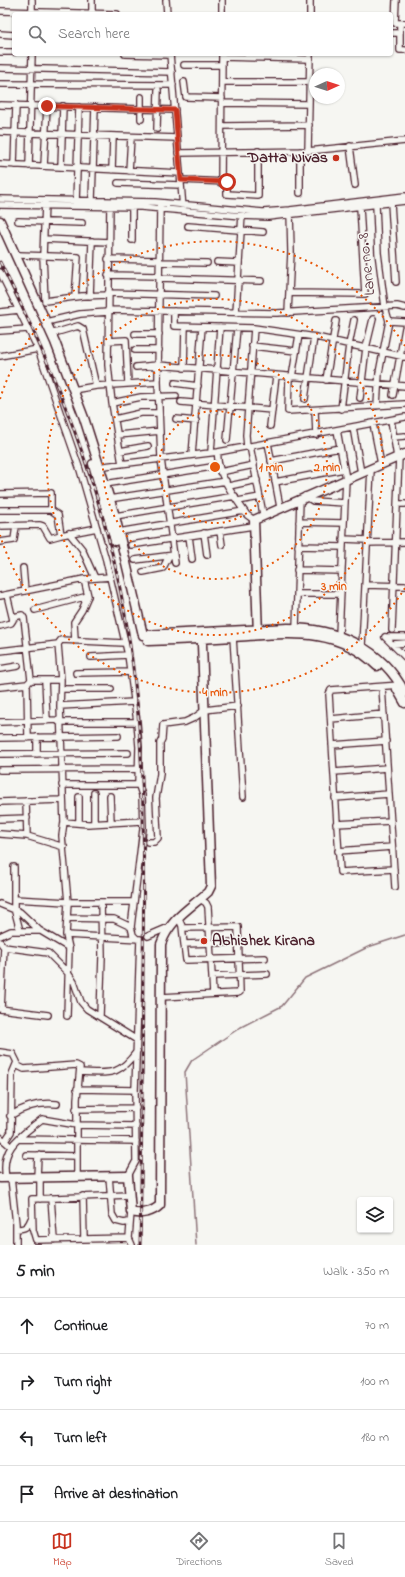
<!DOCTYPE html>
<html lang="en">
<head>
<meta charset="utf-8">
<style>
  :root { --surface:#fff; --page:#f2f2f2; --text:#202124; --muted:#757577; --line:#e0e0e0; --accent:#c8321e }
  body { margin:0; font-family:"Indie Flower",sans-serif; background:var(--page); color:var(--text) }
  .controls { position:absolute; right:12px; bottom:12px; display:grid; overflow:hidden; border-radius:4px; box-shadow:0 1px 3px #0004 }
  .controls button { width:36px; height:36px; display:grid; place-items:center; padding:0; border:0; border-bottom:1px solid var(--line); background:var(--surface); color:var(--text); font:20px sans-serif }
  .compass { position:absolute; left:309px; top:68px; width:36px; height:36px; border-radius:50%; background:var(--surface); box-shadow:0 1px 3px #0004; rotate:87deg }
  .stop { position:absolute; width:12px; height:12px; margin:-9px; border:3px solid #c8321e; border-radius:50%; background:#fff }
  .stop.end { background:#c8321e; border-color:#fff; box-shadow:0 1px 4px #0008 }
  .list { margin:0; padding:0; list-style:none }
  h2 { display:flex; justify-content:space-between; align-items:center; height:52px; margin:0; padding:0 16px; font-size:17px }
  h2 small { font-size:13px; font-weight:400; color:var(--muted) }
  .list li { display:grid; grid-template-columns:26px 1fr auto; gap:12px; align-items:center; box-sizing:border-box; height:56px; padding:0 16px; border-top:1px solid var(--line) }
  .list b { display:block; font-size:15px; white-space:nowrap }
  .list em { font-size:13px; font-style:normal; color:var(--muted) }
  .icon { flex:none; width:22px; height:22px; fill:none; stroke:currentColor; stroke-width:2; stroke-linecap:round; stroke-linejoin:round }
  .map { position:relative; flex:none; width:405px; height:1245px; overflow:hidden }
  .search { position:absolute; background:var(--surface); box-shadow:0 1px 3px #0004; left:12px; right:12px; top:12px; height:44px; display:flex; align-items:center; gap:10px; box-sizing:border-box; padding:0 14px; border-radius:4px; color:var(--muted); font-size:15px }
  .sheet { height:276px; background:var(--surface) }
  nav { display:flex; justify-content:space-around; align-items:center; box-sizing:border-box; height:56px; border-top:1px solid var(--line); background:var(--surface); font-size:11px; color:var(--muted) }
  nav a { display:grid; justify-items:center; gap:2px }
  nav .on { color:var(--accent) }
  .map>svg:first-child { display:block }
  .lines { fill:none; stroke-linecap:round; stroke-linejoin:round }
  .stream { stroke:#8e747a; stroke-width:1.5 }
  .street-casing { stroke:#4a1f2b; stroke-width:8 }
  .secondary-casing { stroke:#4a1f2b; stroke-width:11 }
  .street { stroke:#f6f6f2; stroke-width:5.5 }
  .secondary { stroke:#f6f6f2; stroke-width:8 }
  .rail-casing { stroke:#4a1f2b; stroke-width:3 }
  .rail { stroke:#f6f6f2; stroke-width:1.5; stroke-dasharray:4.5; stroke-linecap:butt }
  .route { stroke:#c8321e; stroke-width:5 }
  .ring { fill:none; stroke:#e8590c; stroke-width:2; stroke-dasharray:2 4 }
  .poi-dot { fill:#c8321e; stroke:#f6f6f2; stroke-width:1.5 }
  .labels { text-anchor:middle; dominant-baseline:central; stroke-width:3; stroke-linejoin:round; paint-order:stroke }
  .poi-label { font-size:16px; font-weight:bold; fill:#4a1f2b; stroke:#f6f6f2; text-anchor:end }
  .street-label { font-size:16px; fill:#4a1f2b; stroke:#f6f6f2 }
  .centre { fill:#e8590c; stroke:#f6f6f2; stroke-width:2 }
  .ring-label { font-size:12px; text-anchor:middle; font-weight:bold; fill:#e8590c; stroke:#f6f6f2; stroke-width:3; stroke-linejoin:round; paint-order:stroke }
</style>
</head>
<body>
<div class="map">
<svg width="405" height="1245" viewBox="0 0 405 1245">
  <rect width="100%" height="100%" fill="#f6f6f2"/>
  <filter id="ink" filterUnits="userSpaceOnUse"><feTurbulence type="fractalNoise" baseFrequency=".025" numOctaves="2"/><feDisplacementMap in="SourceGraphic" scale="8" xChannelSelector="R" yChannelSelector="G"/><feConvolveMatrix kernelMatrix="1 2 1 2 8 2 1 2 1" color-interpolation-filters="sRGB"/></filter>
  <g filter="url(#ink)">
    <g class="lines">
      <path class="stream" d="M196 1245 185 1072 192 1060 241 1027 282 1006 305 978 368 947 405 935"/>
      <defs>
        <path id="street" d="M32 0V14
          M92 0V13
          M166 0 167 14
          M310 0V14
          M396 0 395 23H405
          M1 11 117 14
          M222 14V0
          M400 23V50H405
          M391 33H400
          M0 34 14 35
          M0 52H14
          M125 54 170 55
          M170 54 183 208
          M222 57 309 59
          M184 65H222
          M0 68 172 72
          M184 82 186 97 222 98
          M222 82H309
          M0 84 173 85
          M222 103 309 104
          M0 105 175 110
          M141 119V97
          M222 126 309 125
          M157 129 158 90
          M0 132 177 138
          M350 146 355 185
          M300 151V193
          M308 151 310 54
          M178 153 308 151 405 141
          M0 164 180 173
          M14 165 16 105
          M29 166 32 54
          M44 166 47 106
          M61 167 63 106
          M112 170 113 137
          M129 171 131 137
          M181 180 227 182V194L258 196V151
          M118 183 181 185
          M221 183 222 54
          M0 199 155 202 263 212 290 210 405 196
          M92 200 95 107
          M76 202 79 107
          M45 203 43 256 45 301 82 296 108 295
          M110 203 108 365 112 403 122 464
          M391 203 396 282
          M160 204 158 382 161 459 175 563
          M0 205 141 207 242 216 268 217 405 201
          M376 205 378 253 385 307 389 321 379 373 377 406
          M18 221 82 223
          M188 226 263 232
          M44 239 109 242
          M132 240V203
          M19 255 78 257 75 297
          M108 259 159 260
          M159 262 207 263
          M217 262 239 263
          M0 272 38 349 80 470 106 560 128 655 137 722 139 747 138 783 142 795 143 829 131 927 133 935 137 939
          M108 275 159 276
          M159 278 261 281
          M108 293 214 296
          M289 293 365 294 360 207
          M90 296 92 241
          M108 310 277 313 397 306 405 308
          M174 311V326L254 328 316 337 405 357
          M0 312 19 310
          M236 313 242 214
          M288 313 291 252 290 212
          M389 321 405 322
          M46 322 80 314 108 312
          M0 331 28 329
          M51 334 78 326 83 329 96 386 158 382
          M135 334H159
          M108 341 126 340 128 384
          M252 346 296 351
          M135 350H159
          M0 356 38 349
          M136 367 158 365 405 386
          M184 368 185 327
          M289 377 288 411 405 404
          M292 377 299 335
          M326 380 336 321
          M175 383 198 386
          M73 390 96 386
          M393 395 405 328
          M360 398 366 348 373 319
          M305 399 314 337
          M181 402 272 410
          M112 403 141 397 176 396
          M341 409 349 345 354 320
          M315 410 316 435
          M115 419 141 413H159
          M176 419 196 421
          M391 420 397 457
          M373 424 381 464
          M270 426 276 376
          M353 427 361 473
          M337 430 346 479 339 635
          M118 435 160 431
          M393 437 405 436
          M227 440 237 328
          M268 443 280 507
          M250 446 263 514
          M247 447 246 435 254 328
          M120 451 148 446
          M211 452 220 327
          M218 452C215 472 235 498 247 515L254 520
          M192 455 202 327
          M271 461 340 448
          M104 466 218 452 405 417
          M220 472 254 465
          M275 482 344 469
          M105 484 218 466
          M229 486 257 480
          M0 494 51 493V510L58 515 61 535 97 528
          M305 496 313 501 345 503
          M109 499 226 481
          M238 501 260 497
          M398 504H405
          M0 510H51
          M115 516 235 496
          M299 522 344 523
          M0 526 40 525 43 526 50 538 61 535
          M220 531 222 545
          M118 532 244 511
          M69 533 82 549 95 578
          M204 533 207 555
          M189 536 192 559
          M343 539 367 540
          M0 542 14 540 16 526
          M367 543 405 542
          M131 545 253 526
          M298 546 343 547
          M135 560 174 555
          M23 568 25 591
          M297 570 342 571
          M143 572 163 568 169 556
          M84 579 110 577
          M365 585 405 586
          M297 594H341
          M0 596 84 579 88 596 35 610
          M14 617 22 615 24 618 31 680
          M0 626 11 623 13 620 7 595
          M296 628 300 499
          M392 630 399 457
          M233 637 243 797
          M385 637 405 657
          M385 637H405
          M75 640 74 622 82 610 88 596
          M58 644 61 640 124 643
          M393 644 405 643
          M362 646 371 469
          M0 651 58 644 61 680
          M91 657 128 655
          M0 669 18 666
          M76 673 130 672
          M45 680 47 721
          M27 684 28 738
          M0 687 27 684 31 680H61L60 706
          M382 687 395 887
          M61 689H111
          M331 719 384 714
          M0 722 59 720
          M59 722H137
          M37 737V754
          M0 738 118 736
          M332 745 386 741
          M0 754 128 753
          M0 770 138 769
          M334 772 387 768
          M62 785H138
          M94 793V823
          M110 796 111 823
          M79 797V823
          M335 798 389 794
          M26 801 27 836
          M0 802 62 800
          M0 819 27 818
          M64 822 88 824 142 821
          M336 824 391 821
          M0 834 27 836 64 847
          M148 842H154L158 838 156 798 160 774V743L162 739 163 725 185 722 194 718 205 710 238 706
          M338 851 392 847
          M14 867V908L20 931
          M394 869 340 872 329 694 331 690 400 685
          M14 899 68 902H134
          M200 899 206 903 208 907 213 994
          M0 904 20 912 39 930 69 948
          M178 917 182 926 184 944 239 942
          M67 918 114 919 131 927
          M66 935 140 939 135 1090 136 1161 128 1176
          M0 936 11 931H40
          M148 936 169 927
          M0 942 4 947 48 953 68 973 74 982 81 1002 87 1009 137 1040
          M184 944 186 960 265 958
          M212 976 267 974
          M161 997 238 993 240 992 238 927 183 928
          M0 1009 48 1015
          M1 1009 4 947
          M67 1016 69 948 66 935 68 902 62 836 64 822 60 706 134 702
          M100 1016 102 956 101 902
          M0 1052 13 1054 17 1062 12 1074 11 1132 5 1141
          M16 1065 24 1069 76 1065 80 1067 77 1099V1176
          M80 1072C110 1073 118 1077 137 1051
          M77 1089 135 1090
          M76 1109 136 1108
          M10 1116C25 1106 40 1102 57 1104
          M0 1137 8 1144
          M18 1139 136 1141
          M26 1155 77 1156
          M109 1176 112 1214 116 1221 124 1223 129 1222
          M40 1177V1199
          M6 1178C0 1147 21 1136 42 1119L77 1125 136 1126
          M11 1178 16 1224V1245
          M37 1178 38 1155
          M129 1195 32 1199 33 1230 36 1240 129 1238
          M83 1196 84 1239
          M51 1198 54 1240
          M131 1212 129 1238 132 1245
          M16 1229C25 1229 28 1227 31 1219"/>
        <path id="secondary" d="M0 221 55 342 84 418 115 516 143 635 288 628C336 628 382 648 405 693
          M93 464 115 541
          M258 635 254 520 405 454
          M148 641C177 640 205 639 233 637 286 634 336 625 377 666
          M397 689 405 703
          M0 1178 128 1176 131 1212C141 1215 153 1212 160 1205L161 944C170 919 189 909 208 892L211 886 202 644"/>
      </defs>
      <use href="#street" class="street-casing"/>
      <use href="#secondary" class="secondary-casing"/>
      <use href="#street" class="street"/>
      <use href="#secondary" class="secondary"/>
      <defs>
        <path id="rail" d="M0 262C56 372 102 487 124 609 147 733 144 851 143 977 142 1066 142 1156 140 1245"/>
      </defs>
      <use href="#rail" class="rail-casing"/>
      <use href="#rail" class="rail"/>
    </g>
  </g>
  <g class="lines" filter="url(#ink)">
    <path class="route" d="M47 106 175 110 181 180 227 182"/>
  </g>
  <g class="ring">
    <circle cx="215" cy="467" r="56"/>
    <circle cx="215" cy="467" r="112"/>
    <circle cx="215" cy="467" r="168"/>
    <path d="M405 588A225 225 0 0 1 0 535M0 399A225 225 0 0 1 405 346"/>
  </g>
  <g class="poi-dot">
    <circle cx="336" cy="158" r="4"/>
    <circle cx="204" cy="941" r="4"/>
  </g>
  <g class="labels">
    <g class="poi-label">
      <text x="328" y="158">Datta Nivas</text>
      <text x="212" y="941" text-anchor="start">Abhishek Kirana</text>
    </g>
    <g class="street-label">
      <text transform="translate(367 264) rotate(-96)">Lane no. 8</text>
    </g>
  </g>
  <circle cx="215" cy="467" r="6" class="centre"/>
  <g class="ring-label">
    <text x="271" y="471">1 min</text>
    <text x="327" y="471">2 min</text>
    <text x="334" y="590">3 min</text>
    <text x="215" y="696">4 min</text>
  </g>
</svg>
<div class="controls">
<button><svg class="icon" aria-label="layers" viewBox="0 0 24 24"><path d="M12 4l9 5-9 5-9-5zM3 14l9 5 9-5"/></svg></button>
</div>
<svg class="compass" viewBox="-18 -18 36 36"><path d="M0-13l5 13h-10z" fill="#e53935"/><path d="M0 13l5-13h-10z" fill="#757577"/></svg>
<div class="stop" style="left:227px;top:182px"></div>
<div class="stop end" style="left:47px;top:106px"></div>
<div class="search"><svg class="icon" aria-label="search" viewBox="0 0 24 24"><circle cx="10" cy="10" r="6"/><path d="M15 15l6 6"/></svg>Search here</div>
</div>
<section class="sheet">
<h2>5 min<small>Walk · 350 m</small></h2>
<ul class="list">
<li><svg class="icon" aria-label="ahead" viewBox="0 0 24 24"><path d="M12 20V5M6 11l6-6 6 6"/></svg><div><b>Continue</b></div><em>70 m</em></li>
<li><svg class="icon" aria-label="right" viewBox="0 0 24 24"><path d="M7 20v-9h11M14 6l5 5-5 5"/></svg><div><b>Turn right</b></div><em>100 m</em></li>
<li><svg class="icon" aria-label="left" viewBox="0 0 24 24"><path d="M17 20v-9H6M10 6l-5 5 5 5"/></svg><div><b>Turn left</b></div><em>180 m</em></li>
<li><svg class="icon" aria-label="arrive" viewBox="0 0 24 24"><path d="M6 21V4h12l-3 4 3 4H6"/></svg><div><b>Arrive at destination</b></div></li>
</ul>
</section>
<nav>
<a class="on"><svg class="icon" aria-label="map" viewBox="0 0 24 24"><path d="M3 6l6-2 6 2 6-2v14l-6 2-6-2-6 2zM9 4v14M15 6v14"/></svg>Map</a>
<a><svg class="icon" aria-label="directions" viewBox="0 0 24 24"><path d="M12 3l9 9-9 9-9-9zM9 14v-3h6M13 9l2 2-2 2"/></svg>Directions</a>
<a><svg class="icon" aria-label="saved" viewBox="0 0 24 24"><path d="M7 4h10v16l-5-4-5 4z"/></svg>Saved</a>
</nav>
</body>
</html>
